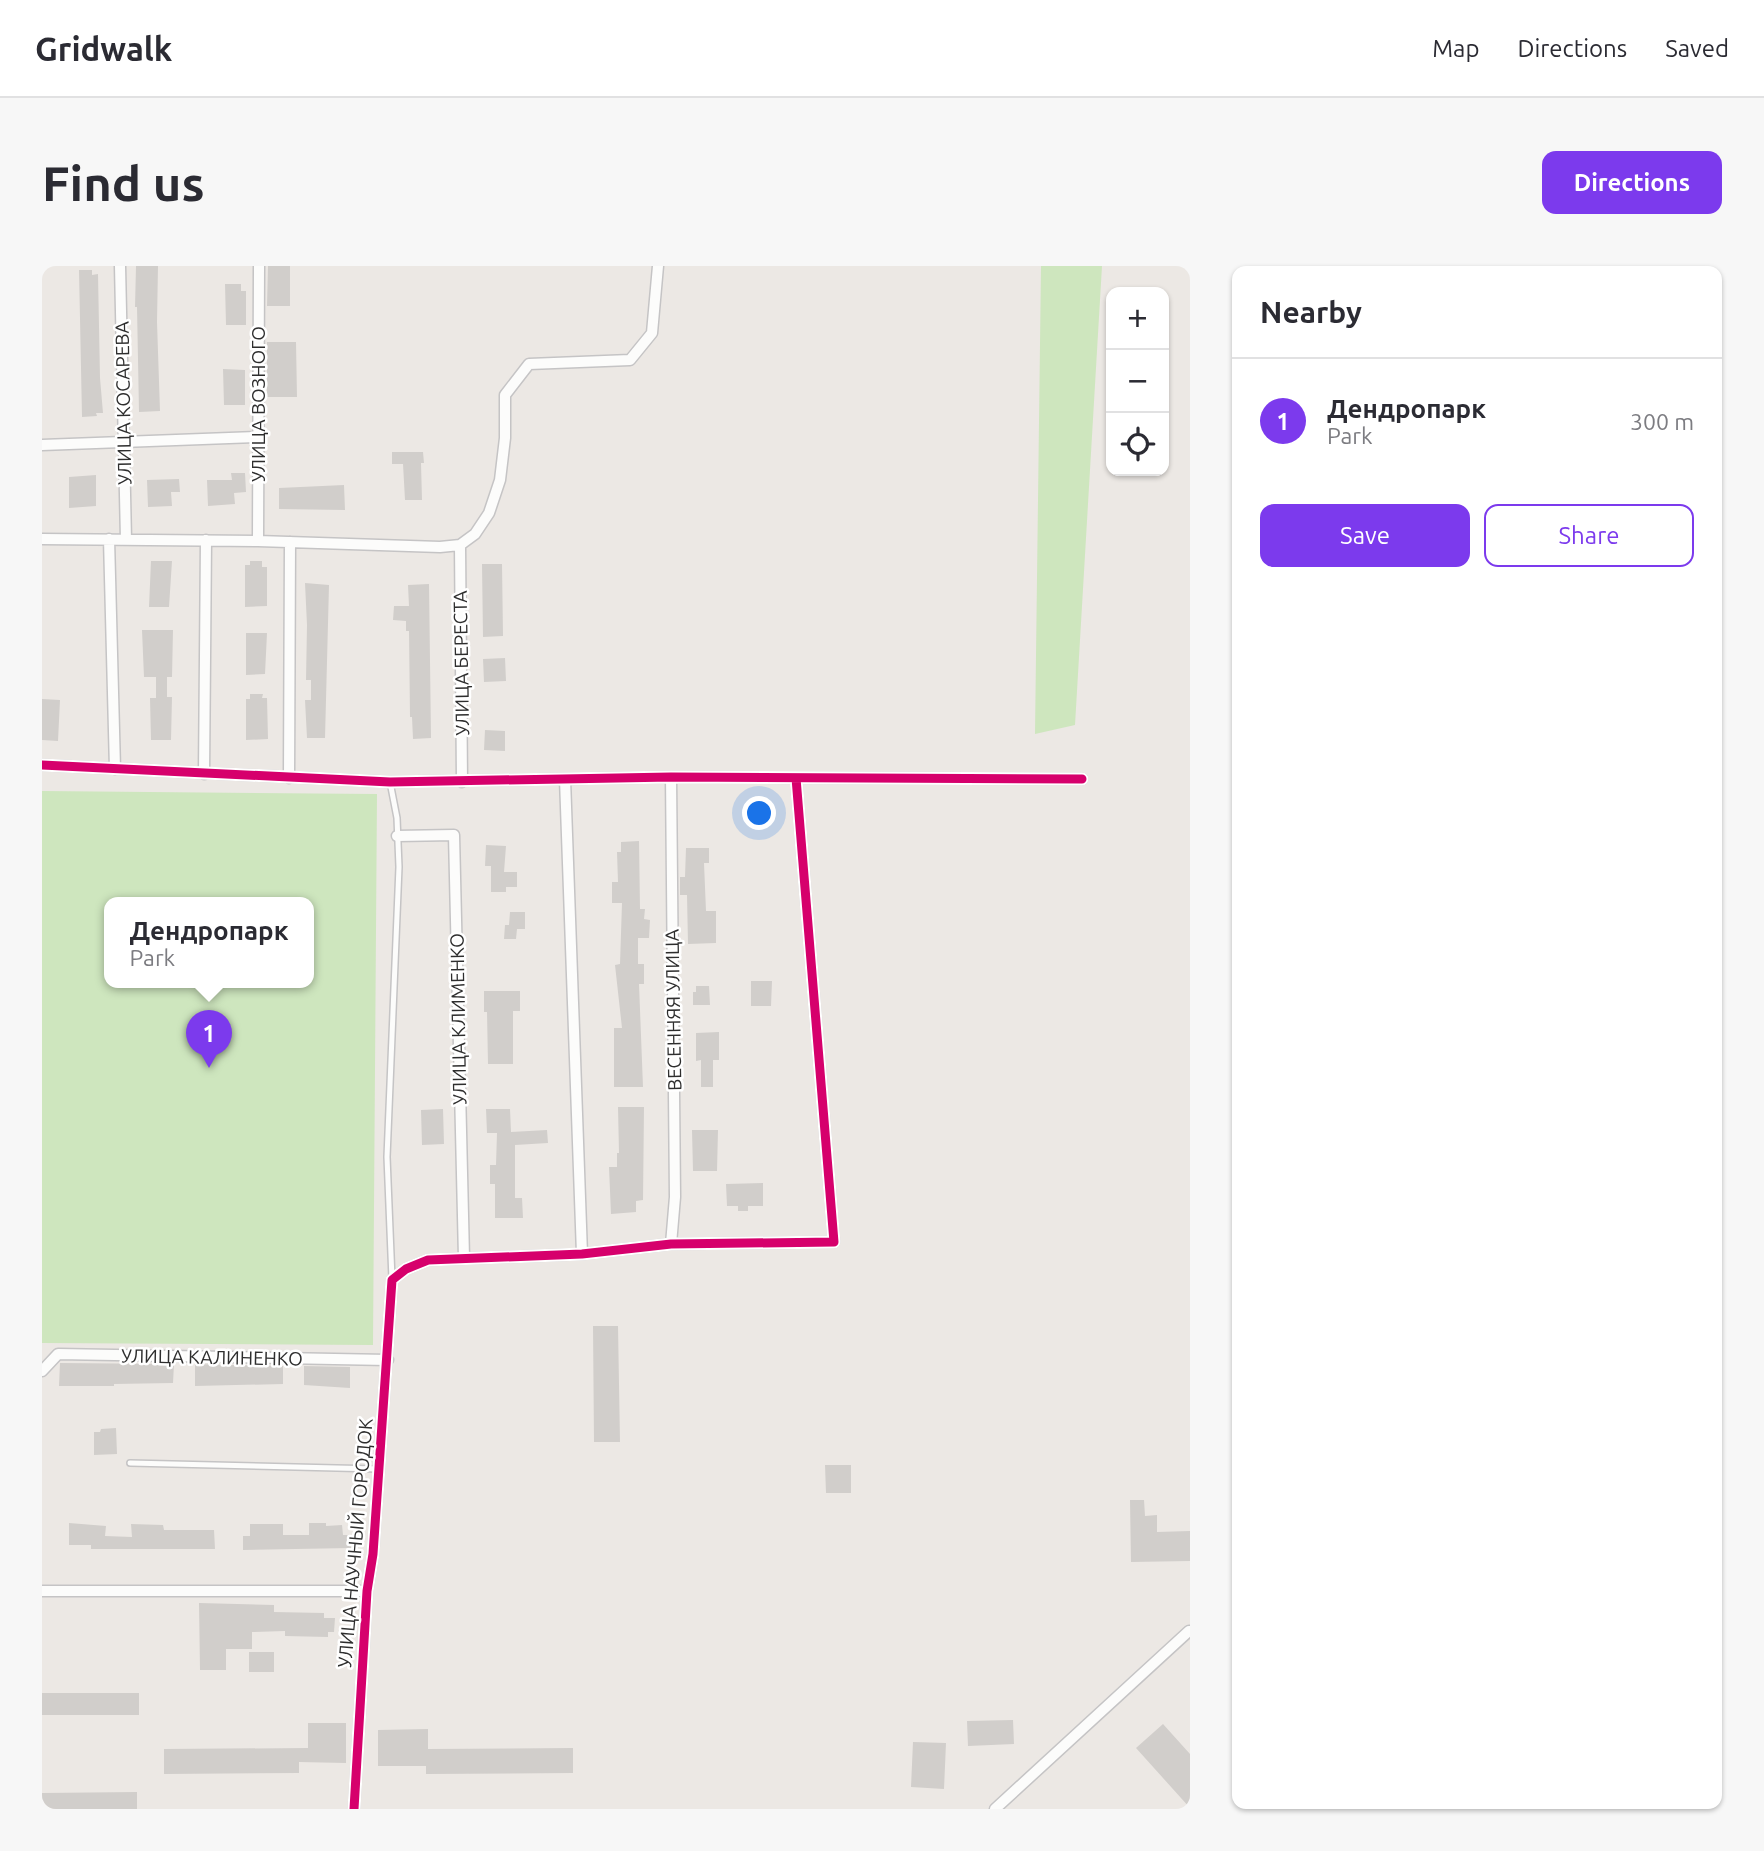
<!DOCTYPE html>
<html lang="en">
<head>
<meta charset="utf-8">
<style>
  :root { --surface:#fff; --page:#f7f7f7; --text:#2b2b33; --muted:#7c7c81; --line:#e1e1e2; --accent:#7c3aed }
  body { margin:0; font-family:Ubuntu,sans-serif; background:var(--page); color:var(--text) }
  .controls { position:absolute; right:21px; top:21px; display:grid; overflow:hidden; border-radius:14px; box-shadow:0 2px 5px #0004 }
  .controls button { width:63px; height:63px; display:grid; place-items:center; padding:0; border:0; border-bottom:2px solid var(--line); background:var(--surface); color:var(--text); font:35px sans-serif }
  .you { position:absolute; left:718px; top:548px; width:24px; height:24px; margin:-18px; border:5px solid #fff; border-radius:50%; background:#1a73e8; box-shadow:0 0 0 10px #1a73e833 }
  .badge { display:grid; place-items:center; width:46px; height:46px; border-radius:50%; background:var(--accent); color:#fff; font-size:23px; font-weight:700 }
  .pin { position:absolute; translate:-50% -58px; filter:drop-shadow(0 2px 4px #0008) }
  .pin::after { content:''; position:absolute; top:37px; width:24px; height:21px; background:inherit; clip-path:polygon(0 0,100% 0,50% 100%) }
  .popup { position:absolute; left:62px; top:631px; width:210px; height:91px; box-sizing:border-box; display:grid; place-content:center; border-radius:14px; background:var(--surface); filter:drop-shadow(0 2px 5px #0005); font-size:23px; white-space:nowrap; color:var(--muted) }
  .popup b { font-size:26px; color:var(--text) }
  .popup::after { content:''; position:absolute; left:50%; top:100%; margin-left:-14px; border:14px solid transparent; border-top-color:var(--surface) }
  .list { margin:0; padding:0; list-style:none }
  h2 { display:flex; justify-content:space-between; align-items:center; height:91px; margin:0; padding:0 28px; font-size:30px }
  h2 small { font-size:23px; font-weight:400; color:var(--muted) }
  .list li { display:grid; grid-template-columns:46px 1fr auto; gap:21px; align-items:center; box-sizing:border-box; height:126px; padding:0 28px; border-top:2px solid var(--line) }
  .list b { display:block; font-size:26px; white-space:nowrap }
  .list p { margin:0; font-size:23px; white-space:nowrap; color:var(--muted) }
  .list em { font-size:23px; font-style:normal; color:var(--muted) }
  .actions { display:flex; gap:14px; padding:21px 28px }
  .actions a { flex:1; padding:16px 0; border:2px solid var(--accent); border-radius:14px; text-align:center; font-size:24px; color:var(--accent) }
  .actions .main { background:var(--accent); color:#fff }
  .icon { flex:none; width:38px; height:38px; fill:none; stroke:currentColor; stroke-width:2; stroke-linecap:round; stroke-linejoin:round }
  .map { position:relative; flex:none; width:1148px; height:1543px; overflow:hidden; border-radius:14px }
  header { display:flex; align-items:center; gap:42px; box-sizing:border-box; height:98px; padding:0 35px; background:var(--surface); border-bottom:2px solid var(--line) }
  header strong { font-size:33px }
  nav { display:flex; gap:38px; margin-inline-start:auto; font-size:24px }
  .intro { display:flex; align-items:center; justify-content:space-between; box-sizing:border-box; height:168px; padding:0 42px }
  h1 { margin:0; font-size:49px }
  .button { padding:18px 32px; border-radius:14px; background:var(--accent); color:#fff; font-size:24px; font-weight:700 }
  main { display:flex; gap:42px; padding:0 42px }
  aside { flex:1; background:var(--surface); border-radius:14px; box-shadow:0 2px 5px #0004 }
  .map>svg:first-child { display:block }
  .green { fill:#cee6be; fill-rule:evenodd }
  .building { fill:#d1cecb }
  .lines { fill:none; stroke-linecap:round; stroke-linejoin:round }
  .lane-casing { stroke:#c5c4c5; stroke-width:8 }
  .street-casing { stroke:#c5c4c5; stroke-width:13 }
  .lane { stroke:#fcfcfb; stroke-width:5 }
  .street { stroke:#fcfcfb; stroke-width:10 }
  .cycleway-casing { stroke:#fff; stroke-width:13 }
  .cycleway { stroke:#d6006c; stroke-width:9 }
  .labels { text-anchor:middle; dominant-baseline:central; stroke-width:5; stroke-linejoin:round; paint-order:stroke }
  .street-label { font-size:19px; fill:#2e2e2e; stroke:#fff }
</style>
</head>
<body>
<header>
<strong>Gridwalk</strong>
<nav><a>Map</a><a>Directions</a><a>Saved</a></nav>
</header>
<div class="intro"><h1>Find us</h1><a class="button">Directions</a></div>
<main>
<div class="map">
<svg width="1148" height="1543" viewBox="0 0 1148 1543">
  <rect width="100%" height="100%" fill="#ece8e4"/>
  <path class="green" d="M999 0H1060L1033 459 993 468Z
    M0 525 335 528 331 1079 0 1077ZM67 636H267V716H67Z"/>
  <path class="building" d="M94 0H116L115 56 118 145 97 146 95 41H93Z
    M226 0H248V40H225Z
    M37 4H50V9L56 8 58 112 61 147H54L55 150 40 151Z
    M183 18H199V25H204V59H184Z
    M225 76H254L255 131H225Z
    M181 103 203 104V139H182Z
    M350 186H381L382 197H379L380 234H363L361 198H350Z
    M189 207H203L204 226 192 227 193 238 166 240 165 214H190Z
    M54 209V240L27 242V211Z
    M137 213 138 226H129L130 240 106 241 105 214Z
    M302 219 303 244 237 243V222Z
    M109 295H130L127 341H107Z
    M208 295H220V301H225V340L203 341V299H208Z
    M440 298H460L461 370 441 371Z
    M263 317 287 319 283 472H265L263 434H269V414H264L265 359Z
    M387 318 389 472 371 473 370 451H368L367 365H364V355L351 354 352 340H367L366 319Z
    M100 364H131L130 411H125V431H130L129 474H109L108 432H114V411H102Z
    M204 367H225L223 408 204 409Z
    M463 392 464 415 442 416 441 393Z
    M208 428H221L220 432H225L226 473 204 474V433H208Z
    M0 433 18 434 16 475 0 474Z
    M443 464 463 465V485L442 484Z
    M597 575 598 643H603L602 653 608 654 607 672H596V698H602V718H597L601 821H572V762H580L573 699 578 698 580 637H570V616H576L575 586H579V576Z
    M444 579 464 580 462 606H475V621H464V626H449V600H443Z
    M644 582H667V597H662L664 645H674V677L646 678 645 629H638V611H643Z
    M468 646H483V663H475L474 673H462L463 659H467Z
    M709 715H730L729 740H709Z
    M654 720H667L668 739H651V726H654Z
    M442 725H478V745H471V798H446L445 746H442Z
    M677 766V794H671V821H659V794L654 795V767Z
    M576 841H602L601 934 594 935V946L569 948 567 901H575V887H577Z
    M401 843 402 878 380 879 379 844Z
    M444 843H468L469 866 505 864 506 877 473 879V932H480L481 952H453V918H448V899H454L455 867H445Z
    M650 864H676L675 905H651Z
    M721 917V940H706V945H696V940H685L684 918Z
    M551 1060H576L578 1176H552Z
    M18 1097 132 1098 131 1117 72 1118V1120H17Z
    M153 1098 241 1100V1118L153 1120Z
    M262 1100 308 1101V1122L262 1119Z
    M74 1162 75 1188 52 1189V1166H58L59 1163Z
    M783 1199H809V1227H784Z
    M1088 1234H1102L1103 1250 1115 1249V1266L1148 1265V1295L1089 1296Z
    M27 1257 64 1260 63 1270 90 1271 89 1258 121 1259 122 1264H172L173 1283H49V1279H27Z
    M267 1257H284V1260L300 1259 301 1269H308L309 1282 201 1284V1270H208V1258H241V1269H267Z
    M157 1337 232 1339V1346L282 1347V1352H293L292 1366H286V1371L243 1370V1365L210 1366V1383H184V1404H158Z
    M207 1386H232V1406H207Z
    M0 1427H97V1449H0Z
    M971 1454 972 1478 926 1480 925 1455Z
    M266 1457H304V1497L257 1496V1507L122 1508V1483L266 1482Z
    M1121 1458 1148 1488V1542L1094 1482Z
    M386 1463V1483L531 1482V1507L384 1508V1500H336V1464Z
    M871 1476 904 1477 902 1523 869 1521Z
    M95 1526V1543H0V1527Z"/>
  <g class="lines">
    <defs>
      <path id="lane" d="M348 516 355 552 357 601 345 891 350 1013
        M88 1197 336 1203"/>
      <path id="street" d="M78 0 84 274
        M0 179 216 171
        M0 273 216 275 398 281 418 279 433 268 447 247 458 214 463 172V129L487 98 588 94 610 67 616 0
        M67 273 73 503
        M216 275 217 0
        M418 279 420 516
        M0 499 348 516 629 511 1040 513
        M162 508 164 274
        M629 511 633 931 629 978
        M247 512 248 276
        M523 513 540 988
        M355 570 412 569 422 992
        M0 1105 16 1088 346 1094
        M0 1325H325
        M312 1543 325 1325 331 1288 350 1014 364 1003 386 994 540 988 629 978 792 976 754 512
        M953 1543 1147 1365"/>
    </defs>
    <use href="#lane" class="lane-casing"/>
    <use href="#street" class="street-casing"/>
    <use href="#lane" class="lane"/>
    <use href="#street" class="street"/>
    <defs>
      <path id="cycleway" d="M0 499 348 516 629 511 1040 513
        M312 1543 325 1325 331 1288 350 1014 364 1003 386 994 540 988 629 978 792 976 754 512"/>
    </defs>
    <use href="#cycleway" class="cycleway-casing"/>
    <use href="#cycleway" class="cycleway"/>
  </g>
  <g class="labels">
    <g class="street-label">
      <text transform="translate(81 137) rotate(-91)">УЛИЦА КОСАРЕВА</text>
      <text transform="translate(216 138) rotate(-90)">УЛИЦА ВОЗНОГО</text>
      <text transform="translate(419 397) rotate(-91)">УЛИЦА БЕРЕСТА</text>
      <text transform="translate(631 744) rotate(-91)">ВЕСЕННЯЯ УЛИЦА</text>
      <text transform="translate(416 753) rotate(-91)">УЛИЦА КЛИМЕНКО</text>
      <text transform="translate(170 1091) rotate(1)">УЛИЦА КАЛИНЕНКО</text>
      <text transform="translate(313 1277) rotate(-85)">УЛИЦА НАУЧНЫЙ ГОРОДОК</text>
    </g>
  </g>
</svg>
<div class="controls">
<button>+</button>
<button>−</button>
<button><svg class="icon" aria-label="locate" viewBox="0 0 24 24"><circle cx="12" cy="12" r="6"/><path d="M12 2v4M12 18v4M2 12h4M18 12h4"/></svg></button>
</div>
<div class="you"></div>
<div class="pin badge" style="left:167px;top:802px">1</div>
<div class="popup"><b>Дендропарк</b>Park</div>
</div>
<aside>
<h2>Nearby<small></small></h2>
<ul class="list">
<li><span class="badge">1</span><div><b>Дендропарк</b><p>Park</p></div><em>300 m</em></li>
</ul>
<div class="actions"><a class="main">Save</a><a>Share</a></div>
</aside>
</main>
</body>
</html>
